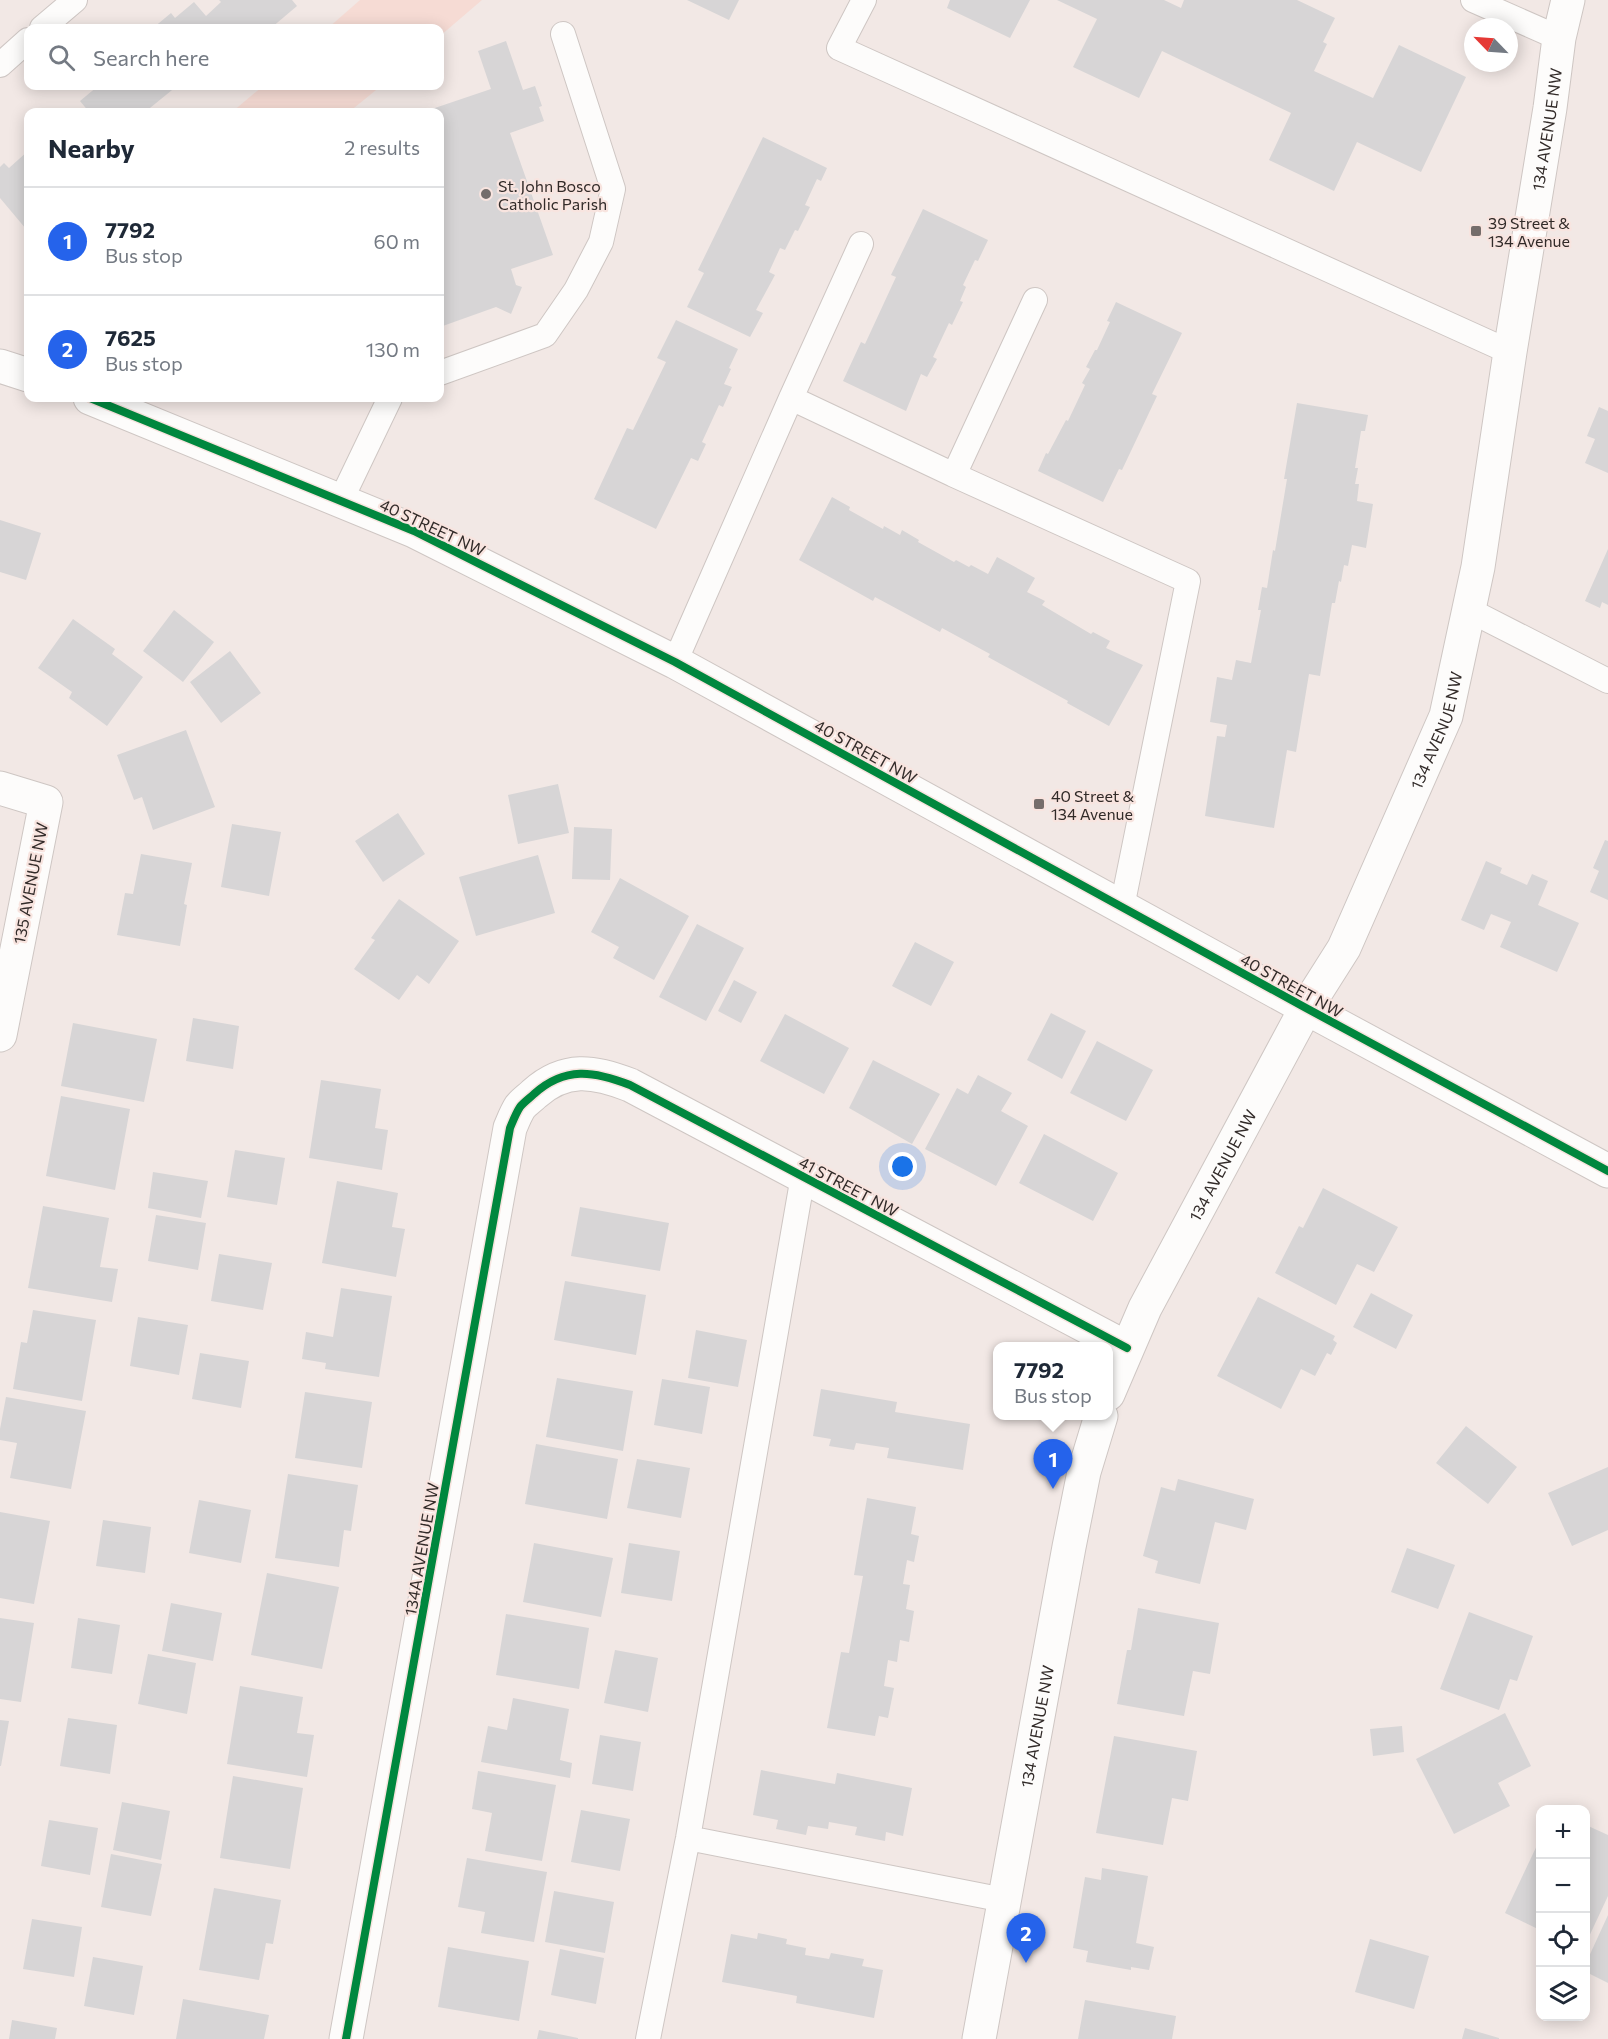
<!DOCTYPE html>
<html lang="en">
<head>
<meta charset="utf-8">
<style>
  :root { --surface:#fff; --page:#f2f2f3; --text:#1f2937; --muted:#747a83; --line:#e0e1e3; --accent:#2563eb }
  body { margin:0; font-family:Commissioner,sans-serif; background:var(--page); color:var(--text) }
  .controls { position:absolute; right:18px; bottom:18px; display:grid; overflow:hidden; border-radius:12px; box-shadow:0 3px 15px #0003 }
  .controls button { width:54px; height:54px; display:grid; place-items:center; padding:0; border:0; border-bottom:2px solid var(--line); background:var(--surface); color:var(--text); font:30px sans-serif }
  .compass { position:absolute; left:1464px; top:18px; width:54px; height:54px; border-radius:50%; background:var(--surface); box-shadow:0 3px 15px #0003; rotate:295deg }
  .you { position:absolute; left:903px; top:1167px; width:21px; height:21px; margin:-15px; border:4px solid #fff; border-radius:50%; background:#1a73e8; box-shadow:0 0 0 9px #1a73e833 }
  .badge { display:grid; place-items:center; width:39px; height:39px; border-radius:50%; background:var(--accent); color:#fff; font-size:20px; font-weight:700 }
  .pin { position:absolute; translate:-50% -50px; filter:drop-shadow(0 2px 3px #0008) }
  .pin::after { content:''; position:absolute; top:32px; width:21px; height:18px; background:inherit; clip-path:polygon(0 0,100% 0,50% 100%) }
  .popup { position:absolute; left:993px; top:1342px; width:120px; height:78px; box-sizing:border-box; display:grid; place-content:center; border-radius:12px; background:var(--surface); filter:drop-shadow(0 2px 4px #0005); font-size:20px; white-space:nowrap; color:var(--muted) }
  .popup b { font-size:22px; color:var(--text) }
  .popup::after { content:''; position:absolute; left:50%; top:100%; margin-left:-12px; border:12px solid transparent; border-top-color:var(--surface) }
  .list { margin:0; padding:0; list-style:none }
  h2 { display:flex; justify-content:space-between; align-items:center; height:78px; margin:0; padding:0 24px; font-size:26px }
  h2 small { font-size:20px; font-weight:400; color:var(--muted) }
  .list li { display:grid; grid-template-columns:39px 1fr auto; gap:18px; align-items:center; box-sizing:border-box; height:108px; padding:0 24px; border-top:2px solid var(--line) }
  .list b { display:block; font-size:22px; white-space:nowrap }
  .list p { margin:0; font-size:20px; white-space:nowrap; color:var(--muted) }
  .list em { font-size:20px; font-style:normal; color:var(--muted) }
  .icon { flex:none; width:33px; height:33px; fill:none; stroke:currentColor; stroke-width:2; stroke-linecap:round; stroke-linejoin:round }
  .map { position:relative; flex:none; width:1608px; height:2039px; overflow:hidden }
  .search { position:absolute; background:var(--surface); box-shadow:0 3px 15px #0003; left:24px; top:24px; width:420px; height:66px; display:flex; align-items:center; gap:15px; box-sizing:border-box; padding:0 21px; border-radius:12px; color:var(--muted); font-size:22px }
  .panel { position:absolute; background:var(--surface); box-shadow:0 3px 15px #0003; left:24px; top:108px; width:420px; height:294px; border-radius:12px }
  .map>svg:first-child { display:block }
  .green { fill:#f6dbd4 }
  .building { fill:#d7d5d6 }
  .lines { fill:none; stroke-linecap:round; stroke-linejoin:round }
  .lane-casing { stroke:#cec6c3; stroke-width:26 }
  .street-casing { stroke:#cec6c3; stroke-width:35 }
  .secondary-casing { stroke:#cec6c3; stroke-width:35 }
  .lane { stroke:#fdfcfb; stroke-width:24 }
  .street { stroke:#fdfcfb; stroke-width:33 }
  .secondary { stroke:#fdfcfb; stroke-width:33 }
  .cycleway-casing { stroke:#f8e4df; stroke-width:11 }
  .cycleway { stroke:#00873e; stroke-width:8 }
  .poi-dot { fill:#756d6b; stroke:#f8e4df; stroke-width:2 }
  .labels { text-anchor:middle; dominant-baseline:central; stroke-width:4.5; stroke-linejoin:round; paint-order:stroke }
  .street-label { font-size:16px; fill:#322b29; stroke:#f8e4df }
  .poi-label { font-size:16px; fill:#322b29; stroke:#f8e4df; text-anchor:start }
</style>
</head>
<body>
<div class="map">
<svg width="1608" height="2039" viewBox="0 0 1608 2039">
  <rect width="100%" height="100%" fill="#f2e8e5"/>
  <path class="green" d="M360 0H482L440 36V28H328Z
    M263 86H381L349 112H232Z"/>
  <path class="building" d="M219 0H292L297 6 271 28H153L171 13 175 18 194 2 206 16 221 2Z
    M687 0H739L729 20Z
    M950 0H1030L1010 38 947 8Z
    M1057 0H1164L1181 8 1184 0H1297L1335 18 1323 42 1327 44 1314 71 1373 98 1399 45 1466 77 1421 172 1357 142 1334 191 1269 160 1291 113 1162 51 1139 98 1073 67 1097 19Z
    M506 41 523 90 535 86 542 106 539 107 544 121 510 133 553 255 511 269 516 285 522 287 511 314 496 307 440 327V112H423L491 89 478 51Z
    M98 86H177L145 112H89L80 101Z
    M763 137 827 168 821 181 817 179 805 205 810 207 798 231 795 230 785 250 780 248 769 272 775 275 756 310 763 313 750 337 687 307 704 273 698 270Z
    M28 151V227L26 229 0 198V167L4 163 9 168Z
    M923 209 988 240 978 261 975 260 963 285 966 287 960 301 963 302 952 325 949 323 933 357 937 359 927 377 921 374 906 411 843 381 861 342 865 344 896 277 891 275Z
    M1116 302 1182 333 1152 394 1157 396 1122 470 1119 469 1103 502 1038 471 1046 453 1048 454 1066 420 1068 421 1085 385 1082 383 1090 369 1086 367 1095 350H1097L1110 322 1107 321Z
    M676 320 738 349 729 368 731 369 724 384 732 387 723 407 719 405 702 442 706 444 698 461 691 458 656 529 594 499 627 428 633 430 666 362 657 358Z
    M1297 403 1368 415 1365 431H1361L1355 468H1358L1355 484H1359L1357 501 1373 504 1366 548 1352 545 1348 566 1344 565 1341 582 1339 581 1335 603H1332L1320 676 1309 674 1296 752 1287 750 1274 828 1205 816 1217 736 1225 737 1227 725 1210 722 1217 677 1232 680 1236 660 1251 663 1261 610H1258L1262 587 1267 588 1273 550 1275 551 1287 479H1284Z
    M1599 407 1608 411V473L1585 463 1595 439 1587 436Z
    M832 497 850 507 849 510 883 529 884 526 900 535 902 530 919 540 918 542 954 562 956 560 969 567 971 565 988 574 997 557 1035 578 1027 592 1045 601 1042 605 1091 634 1093 632 1110 641 1106 648 1143 665 1109 726 1067 703 1068 701 988 657 990 654 942 628 940 632 875 597 873 601 799 560Z
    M0 520 41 533 26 580 0 572Z
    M1608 549V605L1602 602 1600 608 1585 601Z
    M174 610 214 642 183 682 143 651Z
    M73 619 115 649 112 654 143 677 107 726 69 698 72 692 38 668Z
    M230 651 261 693 221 723 190 682Z
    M186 730 215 807 153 830 142 797 134 800 117 755Z
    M558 784 569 833 518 844 508 795Z
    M398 813 425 854 383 882 355 841Z
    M232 824 281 832 269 896 221 887Z
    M574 827 612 829 610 880 572 879Z
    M1605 840 1608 841V900L1590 892 1599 871 1593 868Z
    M141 854 192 863 184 904 187 905 180 946 117 935 125 893 133 894Z
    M538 855 555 913 476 936 459 877Z
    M1486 861 1502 868 1500 873 1527 885 1532 874 1548 881 1538 905 1579 923 1557 972 1500 947 1511 922 1491 914 1484 930 1461 920Z
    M620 878 689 916 654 980 613 958 619 947 591 932Z
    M399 899 459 941 429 984 417 975 399 1000 354 969 375 940 371 938Z
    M697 924 744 948 706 1021 659 997Z
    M915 942 954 962 931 1006 892 986Z
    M734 980 757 992 741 1023 718 1011Z
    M1051 1013 1086 1031 1062 1079 1027 1060Z
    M785 1014 849 1048 824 1094 760 1061Z
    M193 1018 239 1026 233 1069 186 1061Z
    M73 1023 157 1039 144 1102 61 1086Z
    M1097 1041 1153 1070 1126 1121 1070 1093Z
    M873 1060 940 1094 912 1144 849 1108Z
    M978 1075 1012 1093 1001 1111 1028 1126 996 1186 925 1149 957 1088 968 1094Z
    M321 1080 381 1089 375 1128 388 1130 382 1170 309 1158Z
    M61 1096 130 1109 115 1190 46 1176Z
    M1044 1134 1118 1173 1093 1221 1019 1183Z
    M235 1150 285 1158 277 1205 227 1197Z
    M153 1172 208 1181 201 1218 148 1208Z
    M337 1181 398 1193 392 1227 405 1229 396 1277 322 1263Z
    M1323 1188 1398 1227 1374 1272 1357 1264 1336 1305 1275 1273 1299 1226 1303 1228Z
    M43 1206 109 1218 100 1267 118 1269 112 1302 28 1288Z
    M580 1207 669 1223 660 1271 571 1256Z
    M156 1215 206 1223 198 1270 148 1261Z
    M219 1254 272 1263 263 1310 211 1301Z
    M565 1281 646 1295 636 1355 554 1340Z
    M341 1288 392 1296 379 1377 325 1369 326 1363 302 1359 306 1332 333 1337Z
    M1371 1293 1413 1315 1396 1349 1353 1327Z
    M1258 1297 1335 1336 1333 1340 1337 1343 1331 1355 1327 1353 1315 1376 1301 1369 1281 1409 1217 1376Z
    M33 1310 96 1320 82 1401 13 1389 21 1342 27 1343Z
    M138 1317 188 1325 179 1375 130 1366Z
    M696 1330 747 1340 738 1387 688 1378Z
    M200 1353 249 1361 241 1408 192 1399Z
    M557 1378 633 1391 623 1451 546 1437Z
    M662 1379 710 1387 702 1434 654 1425Z
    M821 1389 897 1402 895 1412 970 1424 963 1470 887 1458 889 1448 856 1443 854 1450 829 1446 831 1439 813 1436Z
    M305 1392 372 1402 362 1468 295 1458Z
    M6 1397 86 1411 71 1489 10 1478 17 1443 0 1440V1429Z
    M1466 1426 1517 1467 1488 1504 1436 1463Z
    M536 1444 618 1459 607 1519 525 1504Z
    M637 1459 690 1468 681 1518 627 1508Z
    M1608 1467V1530L1572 1546 1548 1493Z
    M288 1474 358 1485 351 1531 344 1530 339 1567 275 1558Z
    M1178 1479 1254 1499 1246 1530 1215 1522 1200 1584 1155 1573 1158 1561 1143 1556 1161 1487 1175 1491Z
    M867 1498 916 1507 911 1534 919 1536 914 1562 907 1560 903 1584 910 1585 906 1609 914 1611 909 1642 900 1640 897 1662 888 1660 884 1686 894 1688 888 1718 879 1716 875 1736 827 1728 841 1652 849 1653 863 1576 854 1575Z
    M199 1500 251 1510 241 1563 189 1553Z
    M0 1512 50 1521 34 1604 0 1598Z
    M103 1520 151 1527 145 1573 96 1566Z
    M534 1543 613 1558 601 1617 523 1602Z
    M629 1543 680 1551 672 1601 621 1593Z
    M1407 1548 1455 1565 1438 1609 1391 1592Z
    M267 1573 339 1587 322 1669 251 1655Z
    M171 1603 222 1613 213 1661 162 1651Z
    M1138 1608 1219 1623 1210 1674 1193 1671 1184 1716 1117 1704 1127 1650H1131Z
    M1469 1612 1533 1636 1517 1681 1510 1679 1499 1710 1440 1689Z
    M506 1614 589 1628 579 1689 496 1675Z
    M0 1618 34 1623 21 1702 0 1699Z
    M78 1618 120 1625 112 1674 71 1668Z
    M615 1650 658 1658 648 1712 604 1703Z
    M148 1654 196 1663 187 1714 138 1704Z
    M240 1686 303 1697 297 1733 314 1735 307 1777 227 1764Z
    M513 1698 569 1709 560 1760 572 1763 570 1778 481 1762 488 1726 507 1730Z
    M1505 1713 1531 1766 1498 1783 1510 1806 1454 1834 1416 1759Z
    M68 1718 117 1725 110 1774 60 1766Z
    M0 1720 9 1721 1 1766H0Z
    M1402 1726 1404 1752 1373 1756 1370 1729Z
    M600 1735 641 1742 633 1791 592 1784Z
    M1114 1736 1197 1751 1188 1801 1172 1798 1163 1845 1096 1833Z
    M761 1770 835 1784 837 1773 912 1788 903 1836 886 1832 885 1841 855 1835 857 1827 829 1822 828 1829 808 1826 806 1835 776 1829 778 1820 753 1815Z
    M478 1771 556 1785 542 1861 485 1851 492 1813 472 1809Z
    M233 1776 303 1788 290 1869 220 1858Z
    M122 1802 170 1811 161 1860 113 1850Z
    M581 1810 630 1819 620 1871 571 1862Z
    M49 1820 98 1828 90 1875 41 1866Z
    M1586 1825 1608 1835V1896L1586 1943Z
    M1540 1839V1930L1505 1913Z
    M111 1854 162 1864 151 1916 101 1907Z
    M467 1858 547 1872 534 1942 481 1933 485 1912 458 1907Z
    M1102 1868 1148 1876 1136 1943 1154 1947 1149 1970 1131 1967V1970L1086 1962 1088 1951 1073 1948 1085 1877 1101 1880Z
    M214 1888 281 1900 273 1944 266 1943 259 1980 199 1970Z
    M554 1891 614 1902 605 1953 545 1942Z
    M1608 1915V1983L1586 1972V1963Z
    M32 1919 82 1927 74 1977 23 1969Z
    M758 1933 787 1939 786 1944 806 1948 805 1955 829 1959 831 1953 864 1959 862 1966 883 1970 874 2018 796 2003 797 1996 722 1982 731 1934 757 1939Z
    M1370 1939 1429 1956 1414 2009 1355 1992Z
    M448 1947 529 1961 519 2021 438 2007Z
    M560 1949 604 1958 596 2004 551 1995Z
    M93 1957 143 1966 134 2015 84 2006Z
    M183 1999 269 2015 264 2039H176Z
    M1085 2000 1176 2016 1172 2039H1078Z
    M12 2020 57 2028 55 2039H9Z
    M1465 2028 1499 2038V2039H1462Z
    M539 2030 578 2038V2039H537Z"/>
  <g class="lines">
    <defs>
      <path id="lane" d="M864 0 839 48 1510 352
        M1473 0 1559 38
        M42 28 75 0
        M0 65 28 40
        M1035 300 954 475 1188 581 1122 907
        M440 373 545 335 576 290 601 242 613 189 563 34
        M791 398 954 475
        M341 500 390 398
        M1469 610 1608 681
        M675 662 791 398 861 244
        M688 1838 1004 1900
        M648 2039 688 1838 803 1176"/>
      <path id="street" d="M0 788 46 802 0 1035
        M346 2039 510 1128C513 1121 516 1113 520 1107 524 1102 530 1098 534 1094 565 1066 594 1071 630 1085L1127 1348"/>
      <g id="secondary">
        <path d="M0 366 28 375"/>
        <path d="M90 398 414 531 675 662 1306 1008 1608 1171"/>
        <path id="s1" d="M1108 1394 1145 1308 1306 1008 1344 948 1446 716 1478 567 1510 352 1550 108 1559 38 1568 0"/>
        <path id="s2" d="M979 2039 1069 1547 1084 1472 1101 1416"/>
      </g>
    </defs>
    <use href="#lane" class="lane-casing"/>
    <use href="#street" class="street-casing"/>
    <use href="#secondary" class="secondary-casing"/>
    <use href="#lane" class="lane"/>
    <use href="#street" class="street"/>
    <use href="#secondary" class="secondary"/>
    <defs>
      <path id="cycleway" d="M90 398 414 531 675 662 1306 1008 1608 1171
        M346 2039 510 1128C513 1121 516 1113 520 1107 524 1102 530 1098 534 1094 565 1066 594 1071 630 1085L1127 1348"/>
    </defs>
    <use href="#cycleway" class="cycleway-casing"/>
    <use href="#cycleway" class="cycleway"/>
  </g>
  <g class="poi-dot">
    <circle cx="486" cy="194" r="6"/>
    <rect x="1470" y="225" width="12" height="12" rx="3"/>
    <rect x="1033" y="798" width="12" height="12" rx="3"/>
  </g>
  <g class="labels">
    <g class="street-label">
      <text stroke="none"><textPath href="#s1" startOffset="1354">134 AVENUE NW</textPath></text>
      <text transform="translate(433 527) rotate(25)">40 STREET NW</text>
      <text stroke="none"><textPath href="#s1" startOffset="742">134 AVENUE NW</textPath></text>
      <text transform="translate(866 751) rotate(29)">40 STREET NW</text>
      <text transform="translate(30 883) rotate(-79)">135 AVENUE NW</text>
      <text transform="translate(1292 985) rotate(29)">40 STREET NW</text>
      <text stroke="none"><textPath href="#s1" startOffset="256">134 AVENUE NW</textPath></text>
      <text transform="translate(849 1186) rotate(28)">41 STREET NW</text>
      <text transform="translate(421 1549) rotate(-80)">134A AVENUE NW</text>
      <text stroke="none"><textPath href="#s2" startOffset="318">134 AVENUE NW</textPath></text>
    </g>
    <g class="poi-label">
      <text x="498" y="185">St. John Bosco<tspan x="498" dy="18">Catholic Parish</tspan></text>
      <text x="1488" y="222">39 Street &amp;<tspan x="1488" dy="18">134 Avenue</tspan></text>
      <text x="1051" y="795">40 Street &amp;<tspan x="1051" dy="18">134 Avenue</tspan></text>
    </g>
  </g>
</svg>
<div class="controls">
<button>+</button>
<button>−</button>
<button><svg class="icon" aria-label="locate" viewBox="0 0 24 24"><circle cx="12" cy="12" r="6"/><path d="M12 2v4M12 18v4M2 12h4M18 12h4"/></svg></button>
<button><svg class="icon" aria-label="layers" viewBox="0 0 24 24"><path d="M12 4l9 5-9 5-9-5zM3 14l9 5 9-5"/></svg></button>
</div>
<svg class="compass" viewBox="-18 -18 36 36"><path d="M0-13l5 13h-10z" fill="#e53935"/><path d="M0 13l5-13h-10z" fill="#747a83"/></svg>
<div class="you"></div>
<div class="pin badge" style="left:1053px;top:1489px">1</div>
<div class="popup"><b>7792</b>Bus stop</div>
<div class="pin badge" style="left:1026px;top:1963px">2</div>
<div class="search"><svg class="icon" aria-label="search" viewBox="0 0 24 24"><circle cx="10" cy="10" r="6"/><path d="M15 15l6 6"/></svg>Search here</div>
<section class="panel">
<h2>Nearby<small>2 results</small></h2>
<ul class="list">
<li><span class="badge">1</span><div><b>7792</b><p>Bus stop</p></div><em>60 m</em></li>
<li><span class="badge">2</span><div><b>7625</b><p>Bus stop</p></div><em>130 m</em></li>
</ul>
</section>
</div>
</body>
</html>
